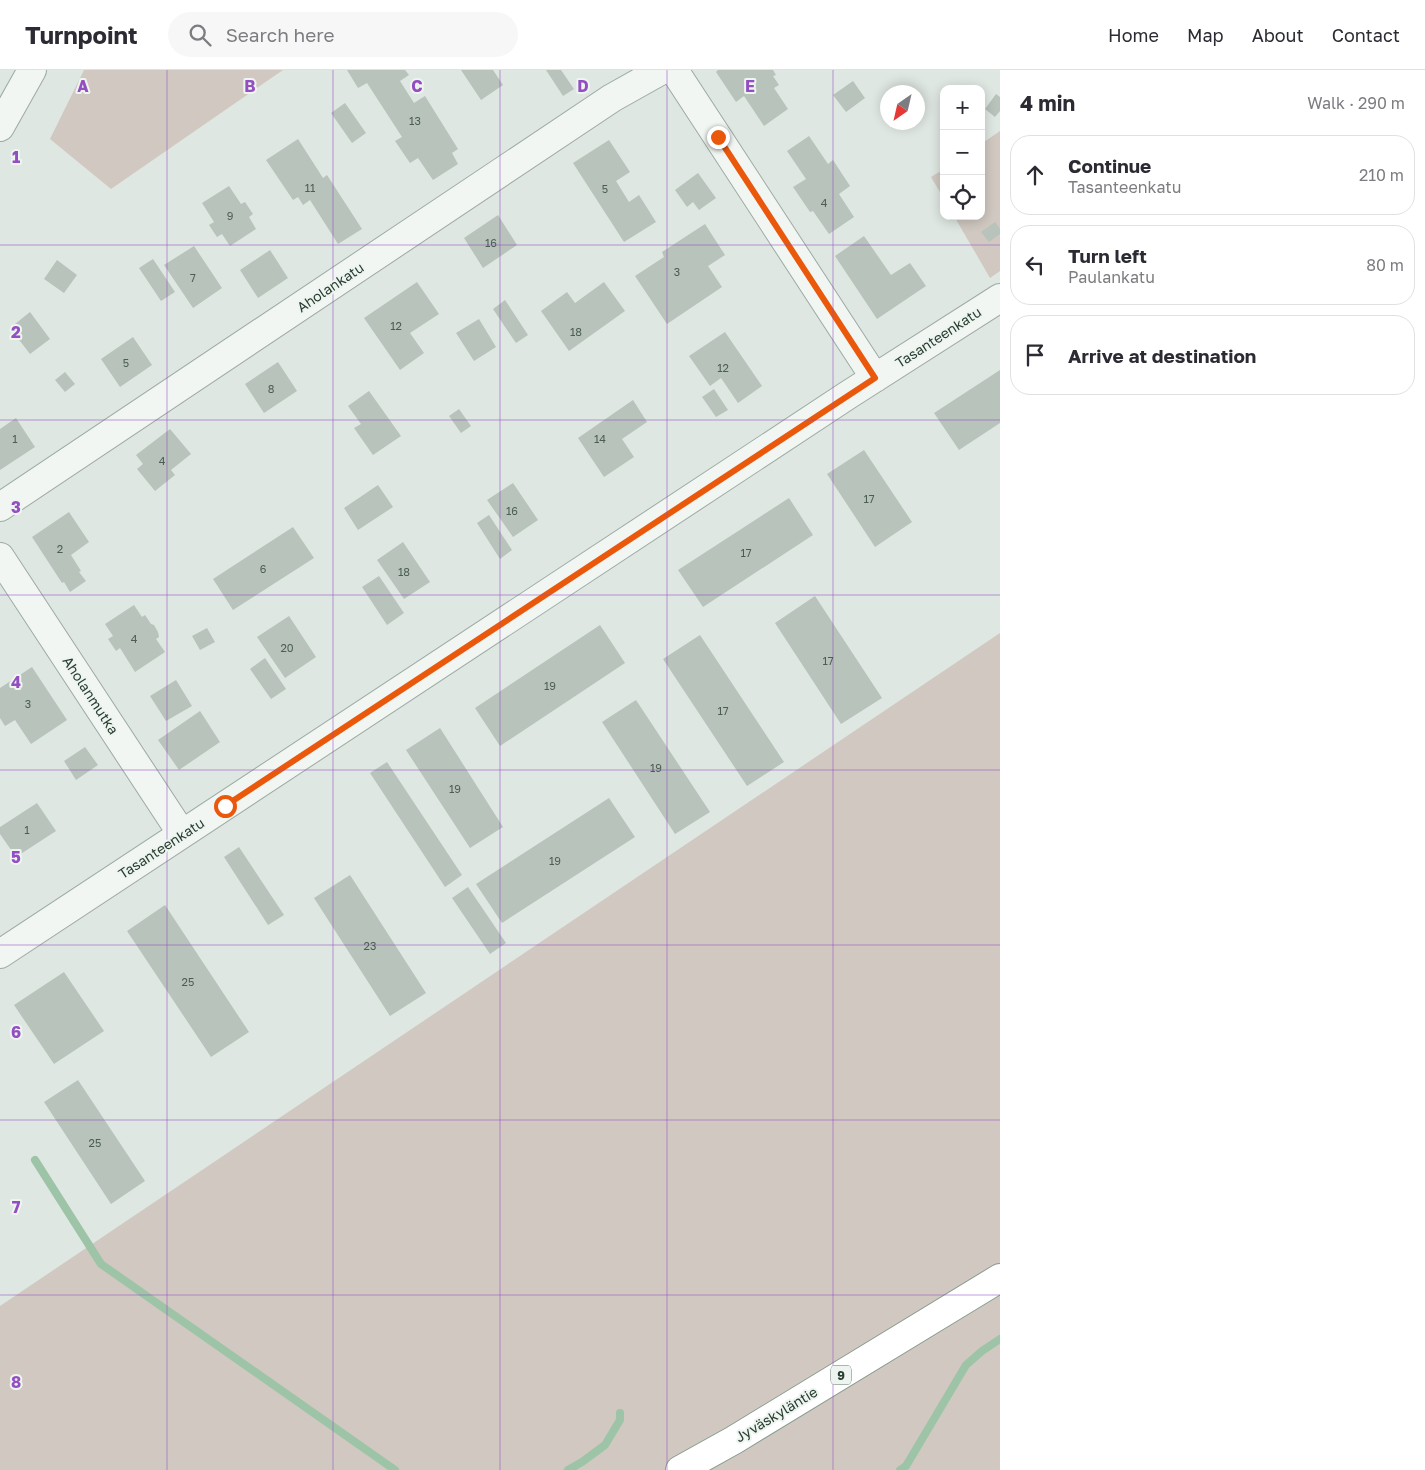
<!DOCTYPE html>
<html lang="en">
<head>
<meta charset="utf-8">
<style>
  :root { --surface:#fff; --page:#f7f7f7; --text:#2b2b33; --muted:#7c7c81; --line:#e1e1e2 }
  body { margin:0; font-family:"Golos Text",sans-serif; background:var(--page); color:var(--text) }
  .controls { position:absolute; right:15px; top:15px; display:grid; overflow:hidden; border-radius:10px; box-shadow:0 2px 12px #0003 }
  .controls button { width:45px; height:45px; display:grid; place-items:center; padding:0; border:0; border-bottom:1px solid var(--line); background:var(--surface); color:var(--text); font:25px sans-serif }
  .compass { position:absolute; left:880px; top:15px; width:45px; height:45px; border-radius:50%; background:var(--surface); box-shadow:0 2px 12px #0003; rotate:214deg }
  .stop { position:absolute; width:15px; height:15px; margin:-11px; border:4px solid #ea580c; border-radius:50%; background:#fff }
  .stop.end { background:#ea580c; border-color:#fff; box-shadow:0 1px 5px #0008 }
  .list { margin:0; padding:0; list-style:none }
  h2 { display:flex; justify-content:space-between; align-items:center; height:65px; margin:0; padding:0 20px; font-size:21px }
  h2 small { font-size:16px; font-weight:400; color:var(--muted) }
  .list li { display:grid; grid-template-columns:32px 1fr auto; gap:15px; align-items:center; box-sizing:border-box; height:80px; margin:0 10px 10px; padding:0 10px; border:1px solid var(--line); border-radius:20px }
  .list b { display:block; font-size:19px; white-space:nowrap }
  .list p { margin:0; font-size:16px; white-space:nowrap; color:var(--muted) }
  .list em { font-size:16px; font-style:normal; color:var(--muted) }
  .icon { flex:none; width:28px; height:28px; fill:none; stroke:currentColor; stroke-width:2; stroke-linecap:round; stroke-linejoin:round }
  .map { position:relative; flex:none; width:1000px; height:1400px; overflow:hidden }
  header { display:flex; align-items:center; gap:30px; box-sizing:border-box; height:70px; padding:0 25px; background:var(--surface); border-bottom:1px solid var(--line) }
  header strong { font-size:24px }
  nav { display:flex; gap:28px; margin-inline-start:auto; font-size:18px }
  .search { width:350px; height:45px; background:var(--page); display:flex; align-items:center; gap:12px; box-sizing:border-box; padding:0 18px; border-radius:28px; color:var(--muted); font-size:19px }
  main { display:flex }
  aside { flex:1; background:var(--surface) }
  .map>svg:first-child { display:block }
  .green { fill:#d0c8c1 }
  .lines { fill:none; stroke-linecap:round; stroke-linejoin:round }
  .stream { stroke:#9dc4a7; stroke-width:8 }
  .building { fill:#b7c3bb }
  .minor-casing { stroke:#9daaa2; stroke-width:30 }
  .trunk-casing { stroke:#889c8f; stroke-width:30 }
  .minor { stroke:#f1f6f3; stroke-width:28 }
  .trunk { stroke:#fff; stroke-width:28 }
  .route { stroke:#ea580c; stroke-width:6 }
  .grid { fill:none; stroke:#934ec2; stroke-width:1; stroke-opacity:0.55 }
  .labels { text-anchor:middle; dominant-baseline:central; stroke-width:4; stroke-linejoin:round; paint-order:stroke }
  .number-label { font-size:11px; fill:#4c5e54 }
  .shield { fill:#eef5f0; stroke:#64746a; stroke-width:1 }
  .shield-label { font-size:12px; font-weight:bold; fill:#293d31 }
  .street-label { font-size:14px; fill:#293d31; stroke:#eef5f0 }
  .grid-label { font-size:16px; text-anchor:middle; font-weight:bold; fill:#934ec2; stroke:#eef5f0; stroke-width:4; stroke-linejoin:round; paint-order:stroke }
</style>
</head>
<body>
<header>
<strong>Turnpoint</strong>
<div class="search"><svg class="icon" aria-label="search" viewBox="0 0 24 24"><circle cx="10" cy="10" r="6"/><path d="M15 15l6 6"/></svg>Search here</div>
<nav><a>Home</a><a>Map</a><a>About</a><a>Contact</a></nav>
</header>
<main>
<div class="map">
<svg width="1000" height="1400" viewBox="0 0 1000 1400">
  <rect width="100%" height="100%" fill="#dfe7e2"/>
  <path class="green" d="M84 0H283L111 119 50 69Z
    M1000 61V201L990 208 954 146H981V74Z
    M944 99V129L931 107Z
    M1000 563V1400H0V1236Z"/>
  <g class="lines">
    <path class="stream" d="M35 1090 101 1194 395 1400
      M568 1400 582 1392 605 1375 620 1350V1343
      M900 1400 906 1396 966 1295 982 1281 1000 1269"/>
  </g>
  <path class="building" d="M347 0H405L409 5 400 11 414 33 425 26 458 79 452 83 458 94 433 110 418 88 410 93 395 71 402 67 367 13 358 18Z
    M461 0H493L503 15 481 30Z
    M546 0H561L574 19 563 26Z
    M718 0H773L776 5 773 6 779 15 774 18 788 39 764 56 744 26 736 32 716 2Z
    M853 11 865 28 846 42 833 25Z
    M996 24 1000 27V41L995 47 985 39Z
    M345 33 366 63 352 73 331 43Z
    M809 66 828 94 833 90 850 116 839 124 854 147 829 164 813 141 810 142 793 117 806 109 787 81Z
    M298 69 323 108 327 105 362 159 338 174 310 130 303 135 298 127 293 130 266 90Z
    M609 70 630 102 616 111 629 132 639 125 656 152 624 172 573 93Z
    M698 103 716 128 699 140 693 132 687 137 675 120Z
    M229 116 241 134 245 132 253 144 249 147 256 159 230 176 222 164 217 167 209 155 214 152 202 133Z
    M498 145 517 175 483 198 464 168Z
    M995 152 1000 159V164L989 172 981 162Z
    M705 154 725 185 708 196 722 217 667 254 635 206 664 187 662 182Z
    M864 166 891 205 910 193 926 216 877 249 835 186Z
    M194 176 222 218 193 238 164 195Z
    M270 180 288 208 258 228 240 200Z
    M153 189 175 222 161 231 139 198Z
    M57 190 77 205 64 223 44 209Z
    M417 212 439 244 410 263 424 283 400 300 364 248Z
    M604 212 625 241 569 281 541 241 567 222 575 233Z
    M505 230 528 265 516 273 493 239Z
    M30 242 50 269 30 284 10 258Z
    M479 249 496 277 474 291 456 263Z
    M725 262 762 316 738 333 721 308 710 316 689 286Z
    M133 267 152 295 120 317 101 289Z
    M278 292 297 321 264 343 245 314Z
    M1000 300V353L959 380 934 343Z
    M65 302 75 314 65 322 55 310Z
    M714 319 728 340 716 347 702 327Z
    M369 321 401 366 373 385 354 358 361 354 348 336Z
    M633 330 647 352 622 369 634 387 604 407 578 368Z
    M459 339 471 356 461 363 449 346Z
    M16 348 35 377 0 400V359Z
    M170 359 191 384 171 400 175 405 155 421 137 399 143 394 136 385Z
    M864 380 912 452 875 477 827 404Z
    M513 413 538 450 513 467 487 430Z
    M378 415 393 437 358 460 344 438Z
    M789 428 813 465 703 537 678 500Z
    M69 442 89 472 71 485 81 501 79 502 86 511 70 522 64 512 62 513 32 467Z
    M489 445 512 480 500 489 477 453Z
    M293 457 314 488 233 540 213 509Z
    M403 472 430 512 404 529 377 490Z
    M379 506 404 543 387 555 362 517Z
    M815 526 882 628 841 654 775 553Z
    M134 535 142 547 145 545 151 554 154 555 158 562 159 567 156 569 165 582 135 602 120 578 116 581 108 569 113 566 105 554Z
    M289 546 316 587 285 608 257 567Z
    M600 555 625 593 500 676 475 638Z
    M207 558 215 572 200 580 192 566Z
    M700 565 784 692 747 716 663 589Z
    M265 588 286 619 271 629 250 599Z
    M32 597 67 650 31 674 15 650 5 656 0 648V618Z
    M176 610 192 636 166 651 150 626Z
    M636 630 710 742 675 764 602 652Z
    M200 641 220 672 179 700 158 670Z
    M440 658 503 757 470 778 406 680Z
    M85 677 98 695 76 710 64 691Z
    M387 692 462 805 445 817 370 703Z
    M609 728 635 767 502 853 476 814Z
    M37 733 56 761 16 787 0 764V757Z
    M239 777 284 845 268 855 224 787Z
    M350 805 426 923 390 946 314 828Z
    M468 817 506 873 490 884 452 828Z
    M165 835 249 962 211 987 127 861Z
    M64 902 104 961 54 994 14 935Z
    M78 1010 145 1111 111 1134 44 1032Z"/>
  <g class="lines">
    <defs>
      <path id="minor" d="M674 0 875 308
        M0 57 32 0
        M0 437 612 28 662 0
        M0 487 182 764
        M0 884 848 325 1000 228"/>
      <path id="trunk" d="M680 1400 734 1370 1000 1208"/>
    </defs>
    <use href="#minor" class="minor-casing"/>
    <use href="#trunk" class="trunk-casing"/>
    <use href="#minor" class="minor"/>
    <use href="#trunk" class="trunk"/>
  </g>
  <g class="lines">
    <path class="route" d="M225 736 875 308 718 67"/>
  </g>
  <path class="grid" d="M167 0V1400M333 0V1400M500 0V1400M667 0V1400M833 0V1400M0 175H1000M0 350H1000M0 525H1000M0 700H1000M0 875H1000M0 1050H1000M0 1225H1000"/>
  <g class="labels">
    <g class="number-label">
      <text x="415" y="50">13</text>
      <text x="310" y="117">11</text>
      <text x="605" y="118">5</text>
      <text x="824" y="132">4</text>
      <text x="230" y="145">9</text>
      <text x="491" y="172">16</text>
      <text x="677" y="201">3</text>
      <text x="193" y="207">7</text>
      <text x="396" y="255">12</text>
      <text x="576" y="261">18</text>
      <text x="126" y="292">5</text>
      <text x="723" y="297">12</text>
      <text x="271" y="318">8</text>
      <text x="15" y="368">1</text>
      <text x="600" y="368">14</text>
      <text x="162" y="390">4</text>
      <text x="869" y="428">17</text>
      <text x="512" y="440">16</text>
      <text x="60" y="478">2</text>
      <text x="746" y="482">17</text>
      <text x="263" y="498">6</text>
      <text x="404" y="501">18</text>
      <text x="134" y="568">4</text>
      <text x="287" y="577">20</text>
      <text x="828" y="590">17</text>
      <text x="550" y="615">19</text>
      <text x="28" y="633">3</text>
      <text x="723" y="640">17</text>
      <text x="656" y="697">19</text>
      <text x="455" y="718">19</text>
      <text x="27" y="759">1</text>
      <text x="555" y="790">19</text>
      <text x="370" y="875">23</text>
      <text x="188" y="911">25</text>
      <text x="95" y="1072">25</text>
    </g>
    <rect class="shield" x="831" y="1295.5" width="20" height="19" rx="4"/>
    <g class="shield-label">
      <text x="841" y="1305">9</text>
    </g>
    <g class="street-label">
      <text transform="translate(330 217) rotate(-34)">Aholankatu</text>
      <text transform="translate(938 267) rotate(-33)">Tasanteenkatu</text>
      <text transform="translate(91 625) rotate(57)">Aholanmutka</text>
      <text transform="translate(161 778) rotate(-33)">Tasanteenkatu</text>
      <text transform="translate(776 1344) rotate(-31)">Jyväskyläntie</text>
    </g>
  </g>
  <g class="grid-label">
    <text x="83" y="22">A</text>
    <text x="250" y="22">B</text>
    <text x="417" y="22">C</text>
    <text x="583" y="22">D</text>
    <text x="750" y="22">E</text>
    <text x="16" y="93">1</text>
    <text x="16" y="268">2</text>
    <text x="16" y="443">3</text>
    <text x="16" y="618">4</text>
    <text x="16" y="793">5</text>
    <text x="16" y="968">6</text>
    <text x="16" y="1143">7</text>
    <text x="16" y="1318">8</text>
  </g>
</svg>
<div class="controls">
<button>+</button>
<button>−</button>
<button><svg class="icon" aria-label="locate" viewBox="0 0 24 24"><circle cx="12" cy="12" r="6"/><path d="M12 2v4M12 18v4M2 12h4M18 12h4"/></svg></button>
</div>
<svg class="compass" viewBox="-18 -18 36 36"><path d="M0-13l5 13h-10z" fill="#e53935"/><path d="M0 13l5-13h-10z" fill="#7c7c81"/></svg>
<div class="stop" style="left:225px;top:736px"></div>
<div class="stop end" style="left:718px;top:67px"></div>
</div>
<aside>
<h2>4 min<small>Walk · 290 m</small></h2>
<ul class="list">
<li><svg class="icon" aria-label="ahead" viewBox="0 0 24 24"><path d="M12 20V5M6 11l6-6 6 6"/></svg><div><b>Continue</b><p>Tasanteenkatu</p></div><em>210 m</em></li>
<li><svg class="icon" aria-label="left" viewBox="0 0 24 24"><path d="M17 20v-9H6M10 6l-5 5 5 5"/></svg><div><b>Turn left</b><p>Paulankatu</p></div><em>80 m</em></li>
<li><svg class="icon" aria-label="arrive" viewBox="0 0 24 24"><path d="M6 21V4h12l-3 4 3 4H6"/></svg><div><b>Arrive at destination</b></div></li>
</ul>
</aside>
</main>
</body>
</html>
